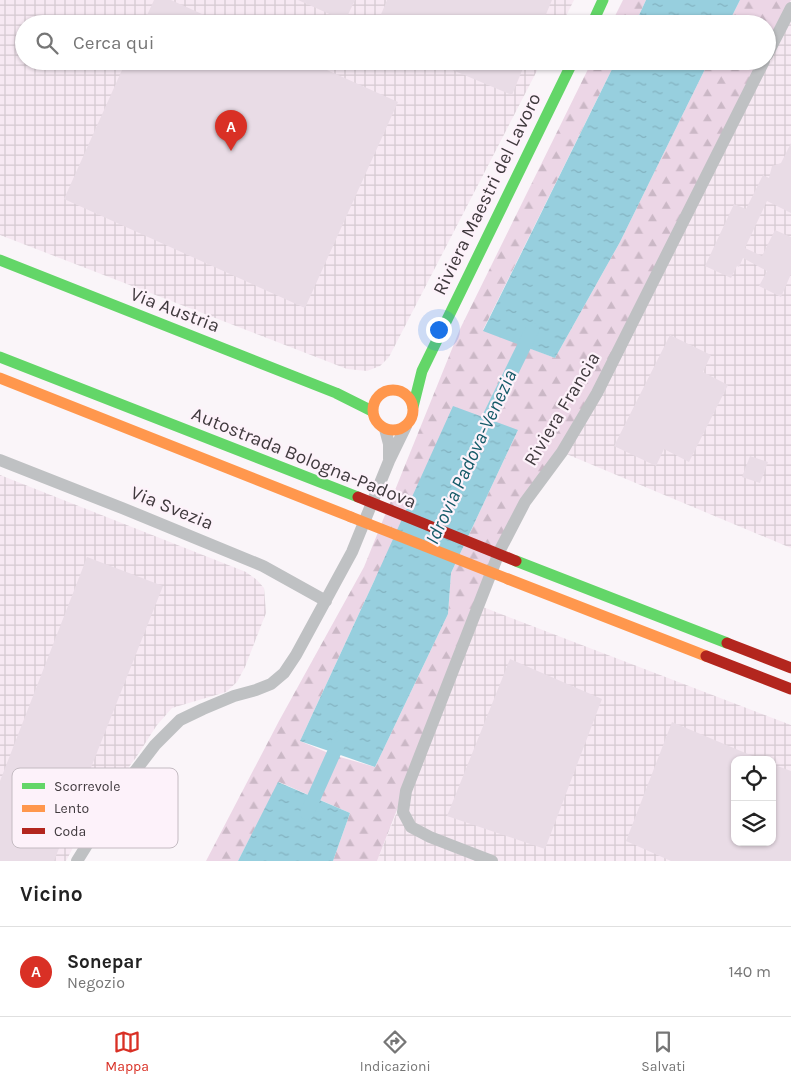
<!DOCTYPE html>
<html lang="it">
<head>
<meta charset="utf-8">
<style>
  :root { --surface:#fff; --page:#f2f2f2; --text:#222; --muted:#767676; --line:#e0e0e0; --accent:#d93025 }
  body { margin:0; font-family:Karla,sans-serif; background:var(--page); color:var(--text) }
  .controls { position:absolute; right:15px; bottom:15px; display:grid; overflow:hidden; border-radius:10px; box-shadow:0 1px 4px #0004 }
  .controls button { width:45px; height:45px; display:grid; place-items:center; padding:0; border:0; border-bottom:1px solid var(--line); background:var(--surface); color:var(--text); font:25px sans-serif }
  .you { position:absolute; left:438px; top:329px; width:18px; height:18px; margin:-12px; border:4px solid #fff; border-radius:50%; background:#1a73e8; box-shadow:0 0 0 8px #1a73e833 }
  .badge { display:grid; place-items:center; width:32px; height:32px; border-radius:50%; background:var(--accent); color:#fff; font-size:16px; font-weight:700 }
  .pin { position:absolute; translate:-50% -41px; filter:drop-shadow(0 1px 2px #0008) }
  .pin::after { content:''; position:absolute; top:26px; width:18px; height:15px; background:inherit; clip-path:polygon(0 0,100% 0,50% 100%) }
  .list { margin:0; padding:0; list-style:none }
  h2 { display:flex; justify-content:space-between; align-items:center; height:65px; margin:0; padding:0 20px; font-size:21px }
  h2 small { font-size:16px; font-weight:400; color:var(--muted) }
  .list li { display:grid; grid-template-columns:32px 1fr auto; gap:15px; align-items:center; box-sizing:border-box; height:90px; padding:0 20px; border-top:1px solid var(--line) }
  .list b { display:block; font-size:19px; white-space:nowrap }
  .list p { margin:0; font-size:16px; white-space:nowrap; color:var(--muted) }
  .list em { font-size:16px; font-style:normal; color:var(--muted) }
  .icon { flex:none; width:28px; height:28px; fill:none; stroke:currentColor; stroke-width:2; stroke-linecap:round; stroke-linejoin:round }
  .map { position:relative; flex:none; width:791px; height:861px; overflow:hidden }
  .search { position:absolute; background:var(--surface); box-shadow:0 1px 4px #0004; left:15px; right:15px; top:15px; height:55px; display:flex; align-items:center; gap:12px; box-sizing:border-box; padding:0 18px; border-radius:28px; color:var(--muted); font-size:19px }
  .sheet { height:155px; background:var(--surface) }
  nav { display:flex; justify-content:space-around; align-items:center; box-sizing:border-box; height:70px; border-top:1px solid var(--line); background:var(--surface); font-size:14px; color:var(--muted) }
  nav a { display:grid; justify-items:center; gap:2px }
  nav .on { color:var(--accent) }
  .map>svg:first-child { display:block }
  .industrial { fill:url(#industrial-grid); fill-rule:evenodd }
  .forest { fill:url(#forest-firs); fill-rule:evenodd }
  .water { fill:url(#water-ripples) }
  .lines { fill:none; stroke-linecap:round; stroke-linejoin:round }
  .canal { stroke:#97cfde; stroke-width:14 }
  .building { fill:#e9dce6 }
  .street { stroke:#bfc1c3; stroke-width:12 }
  .fast { stroke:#63d668; stroke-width:11 }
  .slow { stroke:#ff974d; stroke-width:11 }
  .jam { stroke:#b3261e; stroke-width:11 }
  .slow-bridge { stroke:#ff974d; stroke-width:11 }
  .jam-bridge { stroke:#b3261e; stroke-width:11 }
  .labels { text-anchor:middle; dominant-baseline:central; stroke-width:4.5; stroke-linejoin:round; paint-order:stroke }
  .street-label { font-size:19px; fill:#403a3e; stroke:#fdf2fa }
  .water-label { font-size:20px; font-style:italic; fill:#145a68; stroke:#fdf2fa }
  .key { fill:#fdf2fa; stroke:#c4bbc2; stroke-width:1 }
  .key-label { font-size:14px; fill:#403a3e }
</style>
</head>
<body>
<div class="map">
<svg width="791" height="861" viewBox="0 0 791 861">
  <defs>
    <pattern id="industrial-grid" width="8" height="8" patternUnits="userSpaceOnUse" patternTransform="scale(1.25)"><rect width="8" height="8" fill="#f7e9f3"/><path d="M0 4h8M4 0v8" fill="none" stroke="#d5c9d1"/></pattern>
    <pattern id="forest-firs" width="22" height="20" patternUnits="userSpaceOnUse" patternTransform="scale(1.25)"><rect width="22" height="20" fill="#ecd6e6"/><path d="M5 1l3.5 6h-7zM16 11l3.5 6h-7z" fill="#cbb8c6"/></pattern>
    <pattern id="water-ripples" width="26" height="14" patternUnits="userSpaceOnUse" patternTransform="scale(1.25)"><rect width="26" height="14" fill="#97cfde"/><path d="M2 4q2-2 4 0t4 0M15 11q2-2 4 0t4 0" fill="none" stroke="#83b2c0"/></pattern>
  </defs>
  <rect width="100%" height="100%" fill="#faf5f9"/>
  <path class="industrial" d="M0 0H574L562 24H24V61H542L389 357 380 366 367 371 347 369 0 235Z
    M791 17V548L564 453Z
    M0 475 246 572 257 580 264 588 266 613 245 667 237 682 226 692 172 708 157 725 135 759 87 821 66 861H0Z
    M475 604 791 725V861H377L427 738ZM735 760H772V842H735Z"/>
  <path class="forest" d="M623 0H646L635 24H611Z
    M740 0H791L767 50V24H728Z
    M592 61H616L483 330 555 358 620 242 709 61H762L597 393 525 502 477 605 377 861H333L350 813 279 782 238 861H206L279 721 364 567 460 329ZM518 430 451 573 448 614 375 767 333 755 300 741 375 579Z"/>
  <path class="water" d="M646 0H740L728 24H635Z
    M616 61H709L620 242 555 358 483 331Z
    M453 406 518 430 451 573 448 614 375 767 300 741 375 579Z
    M278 782 350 813 333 861H238Z"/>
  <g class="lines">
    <path class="canal" d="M480 436 532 330
      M307 813 341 737"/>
  </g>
  <path class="building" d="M154 0H171L224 24H143Z
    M298 0H355L345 21Z
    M387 0H552L542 24H377Z
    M126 61H307L398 102 305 308 64 199Z
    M431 61H526L512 95Z
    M791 143V213L767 201 745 248 762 256 775 230 791 237V274L781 297 759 286 767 271 743 258 739 267 737 266 731 278 705 266 734 204 746 209 763 175 769 178 772 166 781 163Z
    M670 335 711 355 703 372 728 385 689 462 664 449 656 466 614 446Z
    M750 456 768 462 760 483 742 477Z
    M87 557 163 586 54 861H0V781Z
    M510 659 602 699 545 849 447 816Z
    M672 722 762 760H735V842H772V764L791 771V861H671L626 841Z"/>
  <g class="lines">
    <path class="street" d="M767 55 791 8
      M385 429 389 444V459
      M0 460 122 508 263 566 326 601
      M77 861 123 787 155 745 180 720 203 709 234 696 256 690 271 684 284 673 296 655 352 552 389 461 406 426
      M492 861 430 837 411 827 403 812 406 791 500 550 525 502 562 452 597 393 764 61"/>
    <path class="fast" d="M592 24 603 0
      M0 260 336 393 372 411
      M0 357 358 497
      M413 407 422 371 573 61
      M516 561 727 643"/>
    <path class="slow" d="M0 378 351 517
      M373 410a20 20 0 1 1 40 0a20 20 0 1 1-40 0Z
      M508 579 706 656"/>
    <path class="jam" d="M727 643 791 668
      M706 656 791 689"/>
    <path class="slow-bridge" d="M351 517 508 579"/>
    <path class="jam-bridge" d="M358 497 516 561"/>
  </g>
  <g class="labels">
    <g class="street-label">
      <text transform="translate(487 194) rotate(-64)">Riviera Maestri del Lavoro</text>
      <text transform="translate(175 310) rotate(21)">Via Austria</text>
      <text transform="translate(562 409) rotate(-59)">Riviera Francia</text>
      <text transform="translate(304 458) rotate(22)">Autostrada Bologna-Padova</text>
      <text transform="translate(172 508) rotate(22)">Via Svezia</text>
    </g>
    <g class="water-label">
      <text transform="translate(471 457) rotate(-65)">Idrovia Padova-Venezia</text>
    </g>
  </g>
  <rect x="12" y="768" width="166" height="80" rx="8" class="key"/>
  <rect x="22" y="783" width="23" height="6" fill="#63d668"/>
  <rect x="22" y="805" width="23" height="7" fill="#ff974d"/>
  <rect x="22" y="828" width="23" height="6" fill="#b3261e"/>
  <g class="key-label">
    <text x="54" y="791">Scorrevole</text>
    <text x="54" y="813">Lento</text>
    <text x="54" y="836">Coda</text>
  </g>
</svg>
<div class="controls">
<button><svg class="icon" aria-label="locate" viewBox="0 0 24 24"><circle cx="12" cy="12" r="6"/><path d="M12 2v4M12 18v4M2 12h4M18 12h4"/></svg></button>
<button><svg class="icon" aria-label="layers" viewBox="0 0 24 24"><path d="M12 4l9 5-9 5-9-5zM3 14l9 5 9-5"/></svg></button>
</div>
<div class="you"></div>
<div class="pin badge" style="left:231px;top:151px">A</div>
<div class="search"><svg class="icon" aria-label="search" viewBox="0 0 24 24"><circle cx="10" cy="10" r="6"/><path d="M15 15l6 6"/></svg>Cerca qui</div>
</div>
<section class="sheet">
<h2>Vicino<small></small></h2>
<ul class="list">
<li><span class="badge">A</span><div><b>Sonepar</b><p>Negozio</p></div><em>140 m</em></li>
</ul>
</section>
<nav>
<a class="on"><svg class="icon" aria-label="map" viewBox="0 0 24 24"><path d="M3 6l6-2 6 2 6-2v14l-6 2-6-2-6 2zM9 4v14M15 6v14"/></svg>Mappa</a>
<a><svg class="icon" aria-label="directions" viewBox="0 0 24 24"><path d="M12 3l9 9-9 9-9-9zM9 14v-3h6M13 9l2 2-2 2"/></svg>Indicazioni</a>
<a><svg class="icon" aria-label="saved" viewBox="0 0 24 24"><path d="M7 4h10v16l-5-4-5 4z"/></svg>Salvati</a>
</nav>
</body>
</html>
